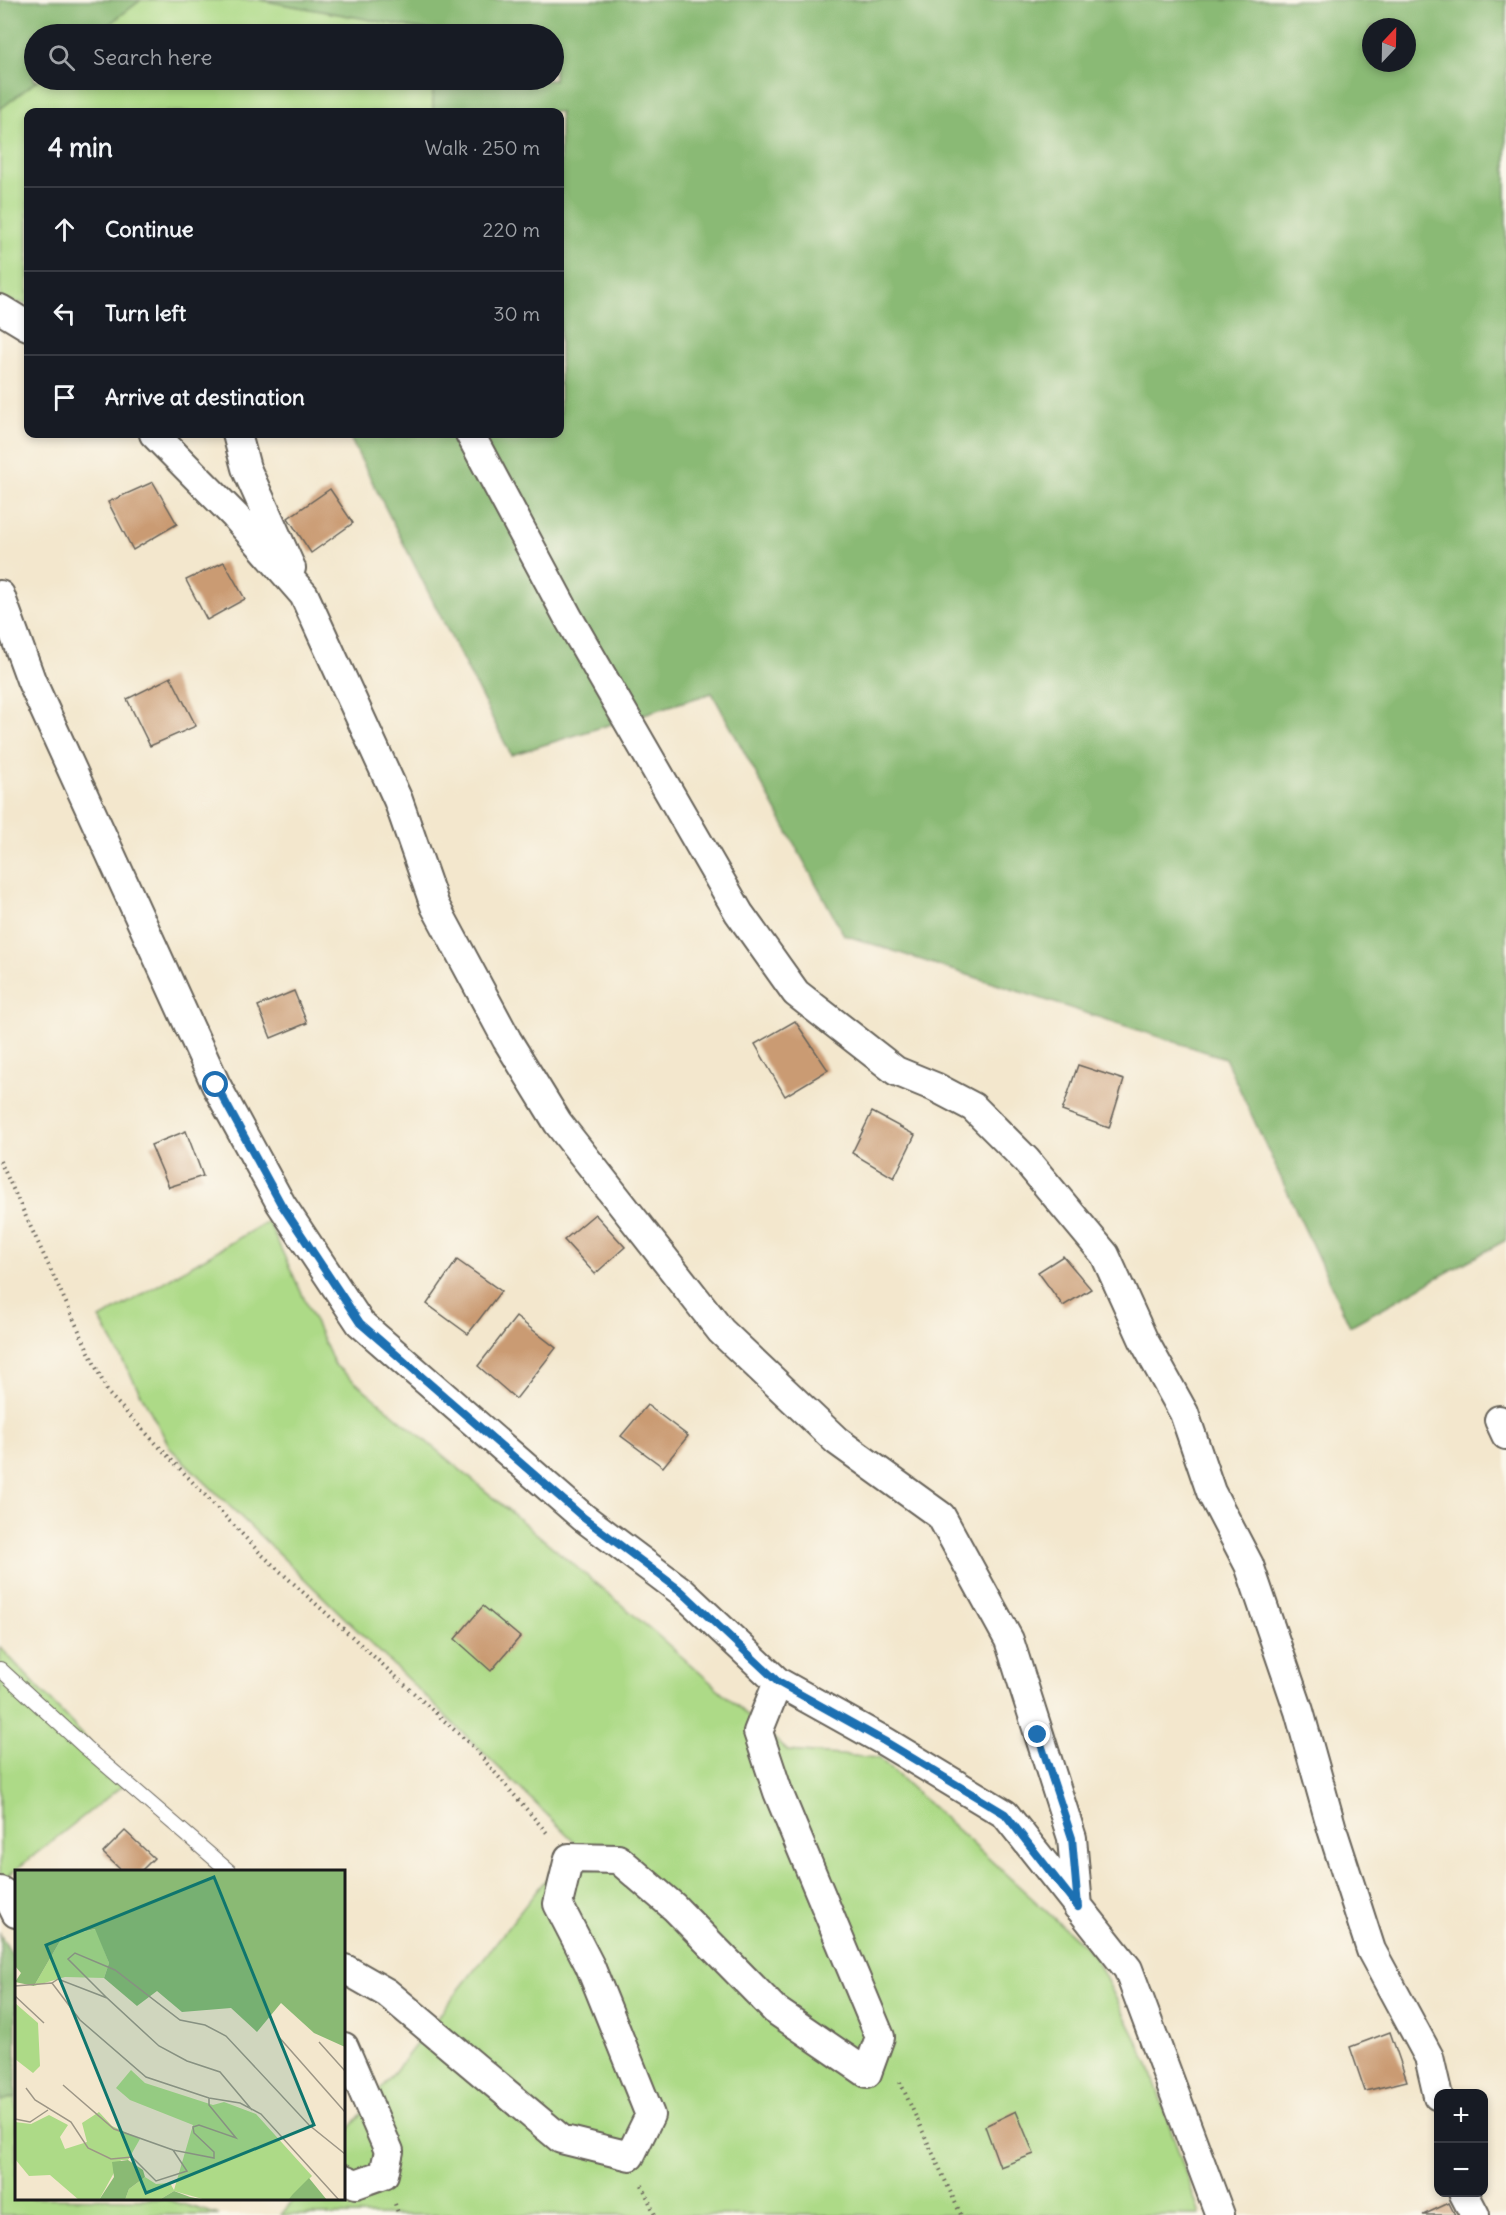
<!DOCTYPE html>
<html lang="en">
<head>
<meta charset="utf-8">
<style>
  :root { --surface:#171b24; --page:#20242c; --text:#f1f3f6; --muted:#9ea1a6; --line:#363941 }
  body { margin:0; font-family:Delius,sans-serif; background:var(--page); color:var(--text) }
  .controls { position:absolute; right:18px; bottom:18px; display:grid; overflow:hidden; border-radius:12px; box-shadow:0 3px 9px #0003 }
  .controls button { width:54px; height:54px; display:grid; place-items:center; padding:0; border:0; border-bottom:2px solid var(--line); background:var(--surface); color:var(--text); font:30px sans-serif }
  .compass { position:absolute; left:1362px; top:18px; width:54px; height:54px; border-radius:50%; background:var(--surface); box-shadow:0 3px 9px #0003; rotate:22deg }
  .stop { position:absolute; width:18px; height:18px; margin:-14px; border:4px solid #1f6fb2; border-radius:50%; background:#fff }
  .stop.end { background:#1f6fb2; border-color:#fff; box-shadow:0 2px 6px #0008 }
  .list { margin:0; padding:0; list-style:none }
  h2 { display:flex; justify-content:space-between; align-items:center; height:78px; margin:0; padding:0 24px; font-size:26px }
  h2 small { font-size:20px; font-weight:400; color:var(--muted) }
  .list li { display:grid; grid-template-columns:39px 1fr auto; gap:18px; align-items:center; box-sizing:border-box; height:84px; padding:0 24px; border-top:2px solid var(--line) }
  .list b { display:block; font-size:22px; white-space:nowrap }
  .list em { font-size:20px; font-style:normal; color:var(--muted) }
  .icon { flex:none; width:33px; height:33px; fill:none; stroke:currentColor; stroke-width:2; stroke-linecap:round; stroke-linejoin:round }
  .map { position:relative; flex:none; width:1506px; height:2215px; overflow:hidden }
  .search { position:absolute; background:var(--surface); box-shadow:0 3px 9px #0003; left:24px; top:24px; width:540px; height:66px; display:flex; align-items:center; gap:15px; box-sizing:border-box; padding:0 21px; border-radius:33px; color:var(--muted); font-size:22px }
  .panel { position:absolute; background:var(--surface); box-shadow:0 3px 9px #0003; left:24px; top:108px; width:540px; height:330px; border-radius:12px }
  .map>svg:first-child { display:block }
  .green { fill:#adda87; stroke:#647b52; stroke-width:1.5 }
  .forest { fill:#8aba74; stroke:#536b48; stroke-width:1.5; fill-rule:evenodd }
  .building { fill:#ca9b73 }
  .lines { fill:none; stroke-linecap:round; stroke-linejoin:round }
  .lane-casing { stroke:#67635a; stroke-width:16 }
  .street-casing { stroke:#67635a; stroke-width:32 }
  .path { stroke:#67635a; stroke-width:4; stroke-dasharray:1.5 4.5; stroke-linecap:butt }
  .lane { stroke:#fff; stroke-width:14 }
  .street { stroke:#fff; stroke-width:28 }
  .route { stroke:#1f6fb2; stroke-width:8 }
  .inset-road { fill:none; stroke:#9d9686; stroke-width:1.5 }
  .view { fill:#0f766e; fill-opacity:0.15; stroke:#0f766e; stroke-width:3 }
  .inset-edge { fill:none; stroke:#1c1c1c; stroke-width:3 }
</style>
</head>
<body>
<div class="map">
<svg width="1506" height="2215" viewBox="0 0 1506 2215">
  <rect width="100%" height="100%" fill="#fbf7ec"/>
  <filter id="ink" filterUnits="userSpaceOnUse"><feTurbulence type="fractalNoise" baseFrequency=".0167" numOctaves="2"/><feDisplacementMap in="SourceGraphic" scale="12" xChannelSelector="R" yChannelSelector="G"/><feConvolveMatrix kernelMatrix="1 2 1 2 8 2 1 2 1" color-interpolation-filters="sRGB"/></filter>
  <filter id="wash" filterUnits="userSpaceOnUse"><feTurbulence type="fractalNoise" baseFrequency=".008" numOctaves="4" result="noise"/><feDisplacementMap in="SourceGraphic" scale="24" xChannelSelector="R" yChannelSelector="G"/><feGaussianBlur stdDeviation="1.35" result="paint"/><feColorMatrix in="noise" values="0 0 0 0 0 0 0 0 0 0 0 0 0 0 0 0 0 1.4 0 .05"/><feComposite in="paint" operator="in"/></filter>
  <g filter="url(#wash)">
    <rect width="100%" height="100%" fill="#f3e7cd"/>
    <path class="green" d="M141 0H260L433 31V34H96Z
      M38 80H433V112H28V304L0 300V109Z
      M268 1221 335 1365 654 1632 788 1751 879 1758 1094 1955 1148 2062 1200 2215H281L294 2199 344 2198V2136L575 1842 171 1449 100 1319Z
      M0 1647 127 1782 0 1882Z
      M16 2097V2198L165 2199 219 2215H0V2101Z"/>
    <path class="forest" d="M0 0H141L96 34H34V80H38L0 109Z
      M260 0H1506V1240L1350 1326 1225 1058 844 935 712 693 511 755 349 436 351 434H560V112H433V80H554V34H433V31ZM1371 27H1407V63H1371Z
      M0 1934 16 1962V2097L0 2101Z"/>
    <g id="blocks">
      <path class="building" d="M153 482 177 524 133 550 108 502Z
        M330 489 353 523 311 553 288 518Z
        M224 562 245 599 207 620 186 580Z
        M171 677 196 726 150 746 127 699Z
        M294 991 307 1023 271 1038 258 1006Z
        M795 1021 828 1070 785 1096 755 1044Z
        M1078 1065 1124 1080 1109 1128 1062 1111Z
        M872 1112 915 1135 894 1178 852 1153Z
        M186 1131 203 1176 169 1187 151 1145Z
        M595 1214 625 1247 595 1274 564 1240Z
        M1063 1256 1091 1289 1063 1306 1038 1272Z
        M457 1260 501 1291 468 1334 427 1304Z
        M516 1317 556 1348 516 1399 478 1366Z
        M647 1405 688 1436 663 1467 621 1436Z
        M483 1606 520 1637 491 1671 455 1639Z
        M125 1831 154 1858 140 1872H123L103 1853Z
        M1390 2032 1407 2081 1365 2091 1350 2047Z
        M1016 2111 1034 2154 1000 2167 985 2126Z
        M1449 2203 1455 2215H1423Z"/>
    </g>
  </g>
  <g filter="url(#ink)">
    <use href="#blocks" fill-opacity="0" stroke="#67635a" stroke-width="1.5"/>
    <g class="lines">
      <defs>
        <path id="lane" d="M0 1669 85 1747 230 1872"/>
        <path id="street" d="M0 309 28 326
          M154 434 235 516 304 595 398 800 435 906 507 1040 558 1123 721 1331 837 1441 941 1516 1009 1640 1072 1838 1078 1907
          M237 434 246 468 291 568
          M470 434 569 619 739 913 796 993 896 1071 935 1087 973 1107 1026 1160 1105 1255 1143 1339 1184 1413 1211 1492 1249 1565 1299 1711 1332 1829 1371 1950 1429 2057 1438 2096
          M0 595 31 680 216 1085 281 1204 360 1323 584 1518 681 1591 778 1682 884 1741 1005 1814 1128 1969 1220 2215
          M1499 1420 1506 1435
          M0 1891 7 1895 16 1913
          M344 1971 345 1969 387 1993 561 2139 630 2156 650 2115 590 1966 558 1904 569 1858 618 1859 674 1907 775 2010 867 2073 880 2037 778 1792 758 1732 778 1682
          M344 2047 389 2151 384 2174 356 2184 344 2179
          M1463 2192 1475 2215"/>
      </defs>
      <use href="#lane" class="lane-casing"/>
      <use href="#street" class="street-casing"/>
      <path class="path" d="M0 1161 108 1393 260 1553 472 1746 547 1833
        M900 2082 961 2215
        M642 2185 655 2215
        M395 2204 399 2215"/>
      <use href="#lane" class="lane"/>
      <use href="#street" class="street"/>
    </g>
  </g>
  <g class="lines" filter="url(#ink)">
    <path class="route" d="M216 1085 281 1204 360 1323 584 1518 681 1591 778 1682 884 1741 1005 1814 1078 1907 1072 1838 1038 1735"/>
  </g>
  <g transform="translate(15 1870)">
    <rect width="330" height="330" fill="#f3e7cd"/>
    <path d="M81 59 94 93 89 108 50 107 19 116 48 66ZM0 133 23 153 25 196 18 203 0 189ZM116 200 130 213 198 235 209 232 241 244 297 306 273 330H191L159 321 144 330H110L114 319 130 307 141 314 155 313 159 320 178 255 115 230 101 218ZM84 242 97 256 125 269 113 290H106L84 330H64L35 305 14 306 0 289V252L16 254 34 245 53 255 45 267 50 279 72 272 67 253Z" fill="#adda87"/>
    <path d="M0 0H330V177L299 163 266 133 242 162 216 138 167 142 142 121 122 136 89 108 94 93 80 59 48 66 19 116 0 112 6 103 0 96ZM113 290 128 300 130 307 114 319 110 330H84L99 307 97 292ZM294 308 312 330H273L278 324ZM159 321 175 327 191 330H144Z" fill="#8aba74"/>
    <path class="inset-road" d="M37 113 65 150 131 207 194 228 225 233 246 244 324 330M0 116 37 113 43 109 92 128 144 176 172 191 205 202 237 240M0 126 29 153M92 128 53 89 60 83 100 100 165 150 190 155 211 166 294 255 330 284M263 166 330 242M304 172 330 201M48 215 99 259 158 280M11 218 20 230 56 252 73 278 96 289 117 287 141 311 172 301 158 280 199 288V282L179 263 178 257 184 255 221 268 194 235V228M0 249 15 252 33 240"/>
    <path class="view" d="M199 7 299 255 131 323 31 75Z"/>
    <rect width="330" height="330" class="inset-edge"/>
  </g>
</svg>
<div class="controls">
<button>+</button>
<button>−</button>
</div>
<svg class="compass" viewBox="-18 -18 36 36"><path d="M0-13l5 13h-10z" fill="#e53935"/><path d="M0 13l5-13h-10z" fill="#9ea1a6"/></svg>
<div class="stop" style="left:216px;top:1085px"></div>
<div class="stop end" style="left:1038px;top:1735px"></div>
<div class="search"><svg class="icon" aria-label="search" viewBox="0 0 24 24"><circle cx="10" cy="10" r="6"/><path d="M15 15l6 6"/></svg>Search here</div>
<section class="panel">
<h2>4 min<small>Walk · 250 m</small></h2>
<ul class="list">
<li><svg class="icon" aria-label="ahead" viewBox="0 0 24 24"><path d="M12 20V5M6 11l6-6 6 6"/></svg><div><b>Continue</b></div><em>220 m</em></li>
<li><svg class="icon" aria-label="left" viewBox="0 0 24 24"><path d="M17 20v-9H6M10 6l-5 5 5 5"/></svg><div><b>Turn left</b></div><em>30 m</em></li>
<li><svg class="icon" aria-label="arrive" viewBox="0 0 24 24"><path d="M6 21V4h12l-3 4 3 4H6"/></svg><div><b>Arrive at destination</b></div></li>
</ul>
</section>
</div>
</body>
</html>
